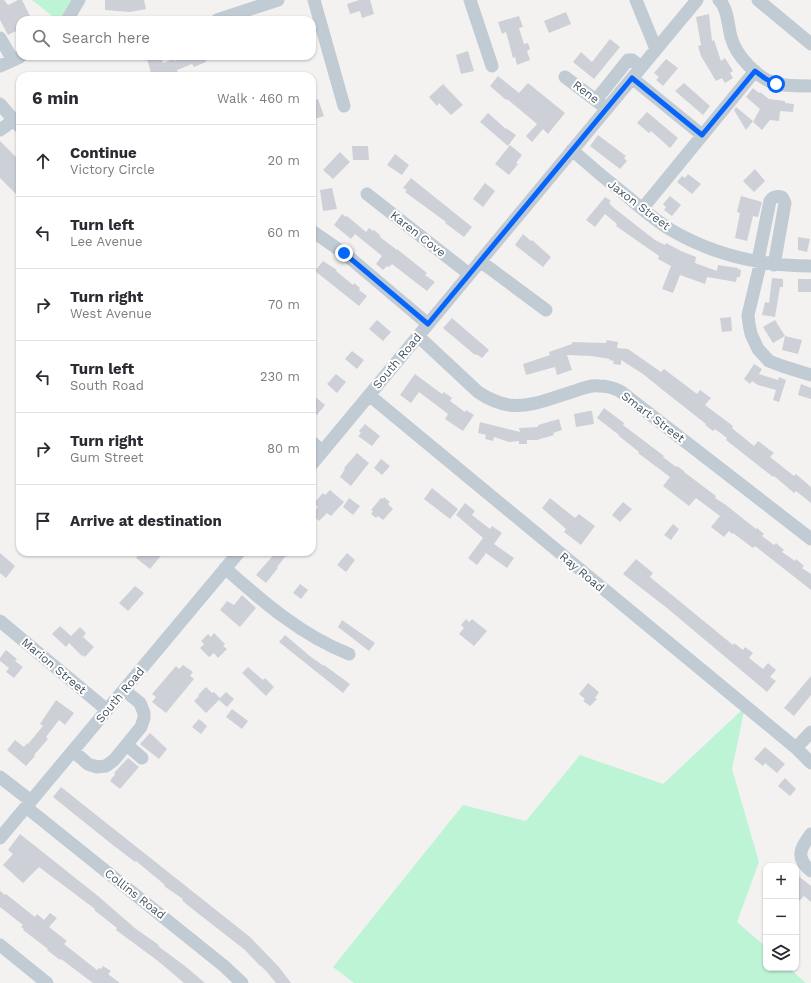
<!DOCTYPE html>
<html lang="en">
<head>
<meta charset="utf-8">
<style>
  :root { --surface:#fff; --page:#f7f7f7; --text:#2b2b33; --muted:#7c7c81; --line:#e1e1e2 }
  body { margin:0; font-family:"Work Sans",sans-serif; background:var(--page); color:var(--text) }
  .controls { position:absolute; right:12px; bottom:12px; display:grid; overflow:hidden; border-radius:8px; box-shadow:0 1px 3px #0004 }
  .controls button { width:36px; height:36px; display:grid; place-items:center; padding:0; border:0; border-bottom:1px solid var(--line); background:var(--surface); color:var(--text); font:20px sans-serif }
  .stop { position:absolute; width:12px; height:12px; margin:-9px; border:3px solid #0765f9; border-radius:50%; background:#fff }
  .stop.end { background:#0765f9; border-color:#fff; box-shadow:0 1px 4px #0008 }
  .list { margin:0; padding:0; list-style:none }
  h2 { display:flex; justify-content:space-between; align-items:center; height:52px; margin:0; padding:0 16px; font-size:17px }
  h2 small { font-size:13px; font-weight:400; color:var(--muted) }
  .list li { display:grid; grid-template-columns:26px 1fr auto; gap:12px; align-items:center; box-sizing:border-box; height:72px; padding:0 16px; border-top:1px solid var(--line) }
  .list b { display:block; font-size:15px; white-space:nowrap }
  .list p { margin:0; font-size:13px; white-space:nowrap; color:var(--muted) }
  .list em { font-size:13px; font-style:normal; color:var(--muted) }
  .icon { flex:none; width:22px; height:22px; fill:none; stroke:currentColor; stroke-width:2; stroke-linecap:round; stroke-linejoin:round }
  .map { position:relative; flex:none; width:811px; height:983px; overflow:hidden }
  .search { position:absolute; background:var(--surface); box-shadow:0 1px 3px #0004; left:16px; top:16px; width:300px; height:44px; display:flex; align-items:center; gap:10px; box-sizing:border-box; padding:0 14px; border-radius:12px; color:var(--muted); font-size:15px }
  .panel { position:absolute; background:var(--surface); box-shadow:0 1px 3px #0004; left:16px; top:72px; width:300px; height:484px; border-radius:12px }
  .map>svg:first-child { display:block }
  .green { fill:#bdf4d5 }
  .building { fill:#cdd0d7 }
  .lines { fill:none; stroke-linecap:round; stroke-linejoin:round }
  .minor { stroke:#c1cbd4; stroke-width:13 }
  .route { stroke:#0765f9; stroke-width:5 }
  .labels { text-anchor:middle; dominant-baseline:central; stroke-width:4; stroke-linejoin:round; paint-order:stroke }
  .street-label { font-size:12px; fill:#475461; stroke:#fff }
</style>
</head>
<body>
<div class="map">
<svg width="811" height="983" viewBox="0 0 811 983">
  <rect width="100%" height="100%" fill="#f4f2f1"/>
  <path class="green" d="M32 0H79L67 20H57Z
    M745 707 732 769 759 862 737 922 766 947V968H789L806 983H354L333 967 463 805 526 821 580 755 663 784Z"/>
  <path class="building" d="M0 0H4L8 5 18 0H22L32 20H20V29L8 35 0 20Z
    M105 0H144L146 9 130 12 105 10Z
    M359 0H370L374 14 362 18 360 11 350 14 347 4Z
    M566 12 571 24 549 33 544 21Z
    M709 14 712 41 714 40 721 61 725 58 733 71 730 73 733 78 725 83 722 78 716 81 701 56 698 46 701 45 696 17Z
    M519 16 523 27 519 28 524 44 528 43 530 49 527 51 530 60 517 65 515 57 513 58 506 32 502 34 498 22Z
    M610 39 620 47 594 79 573 62 581 52 592 62Z
    M468 51 474 71 461 74 456 55Z
    M157 56H161L163 63 174 59V61L188 56H211L205 59 206 62 194 67 192 64 177 70 178 74 171 76H152L147 59Z
    M666 59 678 68 663 86 656 80 659 77 654 73Z
    M498 76 519 93 528 83 565 113 548 134 543 129 532 142 526 136 537 124 507 99 506 100 490 86Z
    M684 83 710 106 703 115 675 91Z
    M443 84 463 105 451 115 439 103 437 106 429 97Z
    M753 88 759 93 760 92 769 99 785 101V103L794 104 793 112 780 111 779 121 770 120 762 130 753 122 760 109 746 97Z
    M318 99 324 116 314 119 312 116V101Z
    M736 107 753 121 746 130 734 110Z
    M647 112 678 138 670 148 651 131 649 133 637 123Z
    M488 113 506 129V128L516 135 508 146 480 122Z
    M598 135 626 156 624 158 627 161 620 169 590 146Z
    M0 141 20 161V198L0 178Z
    M510 145 522 155 516 163 518 164 509 175 495 164Z
    M352 146H368L369 160H353Z
    M340 152 350 162 333 179 323 170Z
    M395 154 409 165 402 175 387 165Z
    M755 169 765 181 754 192 743 181Z
    M688 174 701 184 692 194 677 182 682 176 685 178Z
    M411 178 472 227 464 237 445 223 446 222 405 192 407 190 403 188Z
    M485 183 495 191 483 207 473 199Z
    M332 188 337 209 323 211 320 190Z
    M670 196 681 205 672 216 664 210 666 207 663 204Z
    M741 196 762 202 758 217 753 216 747 241 735 238 740 213 737 212Z
    M605 197 611 201 609 203 614 208 655 240 665 245 666 243 681 251 696 257 695 263 717 271 718 265 738 268V269L741 270 740 277H737L736 282 707 277 705 284 680 275 673 293 662 289 671 266 658 259 659 256 616 226 617 224 605 214 595 227 586 220Z
    M342 214 346 217 347 216 366 232 369 228 373 231 374 230 380 235V237L397 250V249L427 273 425 275 435 282 427 291 392 264 389 267 387 266 383 270 376 264 382 256 355 234 351 239 334 225Z
    M523 234 531 241 532 240 551 257 543 267 515 245Z
    M798 237 810 239 807 252 798 250Z
    M323 261 337 270 336 271 353 285 354 283 360 288 359 290 367 296 359 306 315 271Z
    M772 278 783 279V287H780L775 317 762 315 765 302 769 303Z
    M798 279H811V292H798Z
    M731 317 732 331 722 332 720 318Z
    M452 318 489 350 482 358 476 354 475 355 443 328Z
    M377 320 391 332 383 341 369 329Z
    M775 320 785 336 773 343 763 327Z
    M785 336 802 340 798 354 782 350Z
    M607 340 618 342 617 348 628 349 661 372 664 369 697 394 700 390 711 398 705 405 733 426 732 428 754 446 758 441 774 453 770 457 794 476 796 474 811 487V503L796 491 794 493 774 476 773 477 726 440 727 438 715 429 713 431 705 425 706 424 664 391 643 374 621 360V365L613 364 614 361 609 360 610 359 591 356 567 355 572 370 557 375 555 367 526 375 523 364 550 355 549 352 572 344V342L606 343Z
    M352 351 364 360 357 369 345 359Z
    M754 364 762 369 759 374 778 380 779 377 786 380 779 402 773 400 776 390 758 385 752 381 750 384 744 379Z
    M336 374 346 382 337 393 327 384Z
    M415 374 442 394 444 392 452 398 450 401 465 412 466 410 474 415 463 431 445 419 448 414 419 392 411 403 400 395Z
    M801 384 811 388V399L798 395Z
    M312 394 325 405 317 415 312 411Z
    M604 408 624 423 623 425 664 456 663 457 676 467 677 466 684 471V472L716 496 715 498 726 505 756 529 757 528 764 534 762 536 774 545 776 543 784 550 782 552 795 561 796 559 804 566 802 568 811 574V590L755 546 753 548 733 533 732 534 729 531 724 537 711 527 720 516 696 498 689 506 663 486 670 477 638 453 639 452 619 436V435L597 418Z
    M589 411H592L594 424 576 427 574 414Z
    M559 419 562 430 553 433 554 435 537 440H527V444H519V441L509 442 494 437 493 441 485 439 486 435 478 433 480 422 520 432 519 428 538 427V425Z
    M365 424 380 436 372 446 358 436 361 433 359 431Z
    M357 453 369 463 351 486 340 477 345 469 344 468Z
    M381 459 390 466 382 475 374 468Z
    M432 488 458 509 450 519 424 499Z
    M330 490 344 502 331 516 327 513 319 521 312 515V513L318 507 314 503 323 493 325 495Z
    M384 497 390 502 388 504 393 509 383 520 378 516 376 518 371 514 373 511 371 510 381 498 383 499Z
    M349 498 360 506 353 515 343 507Z
    M550 498 575 518 579 514 595 526 581 545 564 532 566 529 542 508Z
    M623 502 632 509 620 522 612 515Z
    M465 503 475 511 472 515 490 529 492 526 502 533 494 544 514 558 507 568 486 553 477 565 468 558 483 538 456 515Z
    M673 524 679 529 671 540 664 535Z
    M141 552H164L150 569 136 558Z
    M276 552H289L277 567 278 568 266 583 256 575Z
    M0 553 15 566 6 578 0 573Z
    M347 553 355 560 346 572 337 565Z
    M636 559 653 573 650 577 733 645 734 643 743 650 745 647 753 653 749 658 763 669 768 663 776 670 770 677 776 681 767 692 667 608 623 574Z
    M300 584 308 590 301 599 293 593Z
    M135 586 144 593 128 611 119 603Z
    M242 595 256 608 240 627 220 610 227 601 234 605Z
    M466 619 469 622 472 619 487 631 474 646 459 634 464 628 461 625Z
    M342 620 375 643 369 651 338 627Z
    M60 626 71 636 80 627 86 633 83 637 94 647 85 657 83 655 82 656 69 643 66 647 52 634Z
    M214 633 225 644 223 646 227 649 218 658 214 653 209 657 200 648 204 644 201 641 208 634 211 637Z
    M285 635 311 657 324 666V665L350 684 343 693 279 642Z
    M6 650 17 659 15 661 23 667 14 678 6 672 9 668 0 661V658Z
    M183 665 193 672 190 676 194 679 166 713 152 702 156 697 152 694 176 666 179 669Z
    M248 667 263 680 265 678 274 687 266 696 242 673Z
    M811 676V695L794 716 784 708Z
    M588 683 599 692 595 698 597 699 590 706 583 701 585 699 579 694Z
    M206 687 212 693 214 692 220 698 226 692 234 699 227 707 219 700 206 713 194 701 199 696 198 695Z
    M56 700 74 713 65 725 59 720 46 737 48 739 34 755 35 756 26 766 7 750 15 740 24 747 27 743 28 744 43 726 40 724Z
    M232 709 248 721 242 729 226 717Z
    M199 719 207 726 201 734 192 727Z
    M150 733 167 749 159 759 140 744Z
    M765 747 785 764 777 773 765 763 763 766 754 759Z
    M128 758 139 767 120 789 110 781 115 774 114 773Z
    M785 778 796 789 790 796 778 786Z
    M61 787 250 937 279 967 291 983H276L267 972 261 966H260L245 950 186 904 182 900 183 899 164 886 165 885 136 861 135 862 109 842 53 797Z
    M20 834 98 896 136 929 159 945 158 946 185 966 205 983H184L158 961 116 930 117 928 94 910 95 909 39 867 23 883 3 865 13 854 8 850Z
    M796 874 811 886V902L804 896 796 904Z
    M0 891 5 895 6 894 35 917 37 914 44 920 50 913 57 918 49 927 67 941 64 944 97 970 99 968 101 969 103 966 111 971 108 974 120 983H93L61 959 60 960 47 950 48 949 23 930 24 929 21 927 23 925 0 907Z"/>
  <g class="lines">
    <path class="minor" d="M314 0 344 106
      M470 0 492 66
      M636 0 656 49
      M719 0C728 8 728 26 731 37 736 56 758 79 777 84 788 86 800 86 811 86
      M758 0 811 44
      M67 20 79 0
      M217 20 278 0
      M0 38 13 60
      M0 66 20 57
      M565 77 602 105
      M632 78 702 135
      M596 100 628 60H632L641 67
      M0 104 20 127
      M0 130 14 120
      M572 150C590 166 609 182 628 197 642 209 656 221 671 230 714 255 762 266 811 266
      M367 194 469 274
      M642 209 755 71
      M312 231 344 253 428 324
      M480 261 546 310
      M774 265 785 203 782 197C777 196 773 196 770 201L759 255 760 265 748 315 749 324 751 334 758 349 769 361 782 366 811 375
      M418 336 478 392C487 398 497 403 509 405 531 408 554 397 575 391 583 388 591 385 599 386 607 386 614 388 620 391L811 539
      M369 395 796 748 811 763
      M312 442 322 451
      M312 464 697 0
      M225 568C263 602 301 635 349 654
      M0 621 107 710
      M127 745 142 758
      M796 748 811 732
      M73 751 88 764 97 767 106 766 114 760 141 727 144 718V713L140 703 124 690
      M0 777 31 801
      M26 807 224 966 242 983
      M811 834C800 848 795 858 811 871
      M0 838 239 552
      M0 945 47 983"/>
  </g>
  <g class="lines">
    <path class="route" d="M344 253 428 324 632 78 702 135 755 71 766 79 776 84"/>
  </g>
  <g class="labels">
    <g class="street-label">
      <text transform="translate(586 92) rotate(37)">Rene</text>
      <text transform="translate(639 205) rotate(37)">Jaxon Street</text>
      <text transform="translate(418 234) rotate(38)">Karen Cove</text>
      <text transform="translate(397 361) rotate(-50)">South Road</text>
      <text transform="translate(653 417) rotate(37)">Smart Street</text>
      <text transform="translate(582 572) rotate(40)">Ray Road</text>
      <text transform="translate(54 666) rotate(40)">Marion Street</text>
      <text transform="translate(120 695) rotate(-50)">South Road</text>
      <text transform="translate(135 894) rotate(38)">Collins Road</text>
    </g>
  </g>
</svg>
<div class="controls">
<button>+</button>
<button>−</button>
<button><svg class="icon" aria-label="layers" viewBox="0 0 24 24"><path d="M12 4l9 5-9 5-9-5zM3 14l9 5 9-5"/></svg></button>
</div>
<div class="stop" style="left:776px;top:84px"></div>
<div class="stop end" style="left:344px;top:253px"></div>
<div class="search"><svg class="icon" aria-label="search" viewBox="0 0 24 24"><circle cx="10" cy="10" r="6"/><path d="M15 15l6 6"/></svg>Search here</div>
<section class="panel">
<h2>6 min<small>Walk · 460 m</small></h2>
<ul class="list">
<li><svg class="icon" aria-label="ahead" viewBox="0 0 24 24"><path d="M12 20V5M6 11l6-6 6 6"/></svg><div><b>Continue</b><p>Victory Circle</p></div><em>20 m</em></li>
<li><svg class="icon" aria-label="left" viewBox="0 0 24 24"><path d="M17 20v-9H6M10 6l-5 5 5 5"/></svg><div><b>Turn left</b><p>Lee Avenue</p></div><em>60 m</em></li>
<li><svg class="icon" aria-label="right" viewBox="0 0 24 24"><path d="M7 20v-9h11M14 6l5 5-5 5"/></svg><div><b>Turn right</b><p>West Avenue</p></div><em>70 m</em></li>
<li><svg class="icon" aria-label="left" viewBox="0 0 24 24"><path d="M17 20v-9H6M10 6l-5 5 5 5"/></svg><div><b>Turn left</b><p>South Road</p></div><em>230 m</em></li>
<li><svg class="icon" aria-label="right" viewBox="0 0 24 24"><path d="M7 20v-9h11M14 6l5 5-5 5"/></svg><div><b>Turn right</b><p>Gum Street</p></div><em>80 m</em></li>
<li><svg class="icon" aria-label="arrive" viewBox="0 0 24 24"><path d="M6 21V4h12l-3 4 3 4H6"/></svg><div><b>Arrive at destination</b></div></li>
</ul>
</section>
</div>
</body>
</html>
